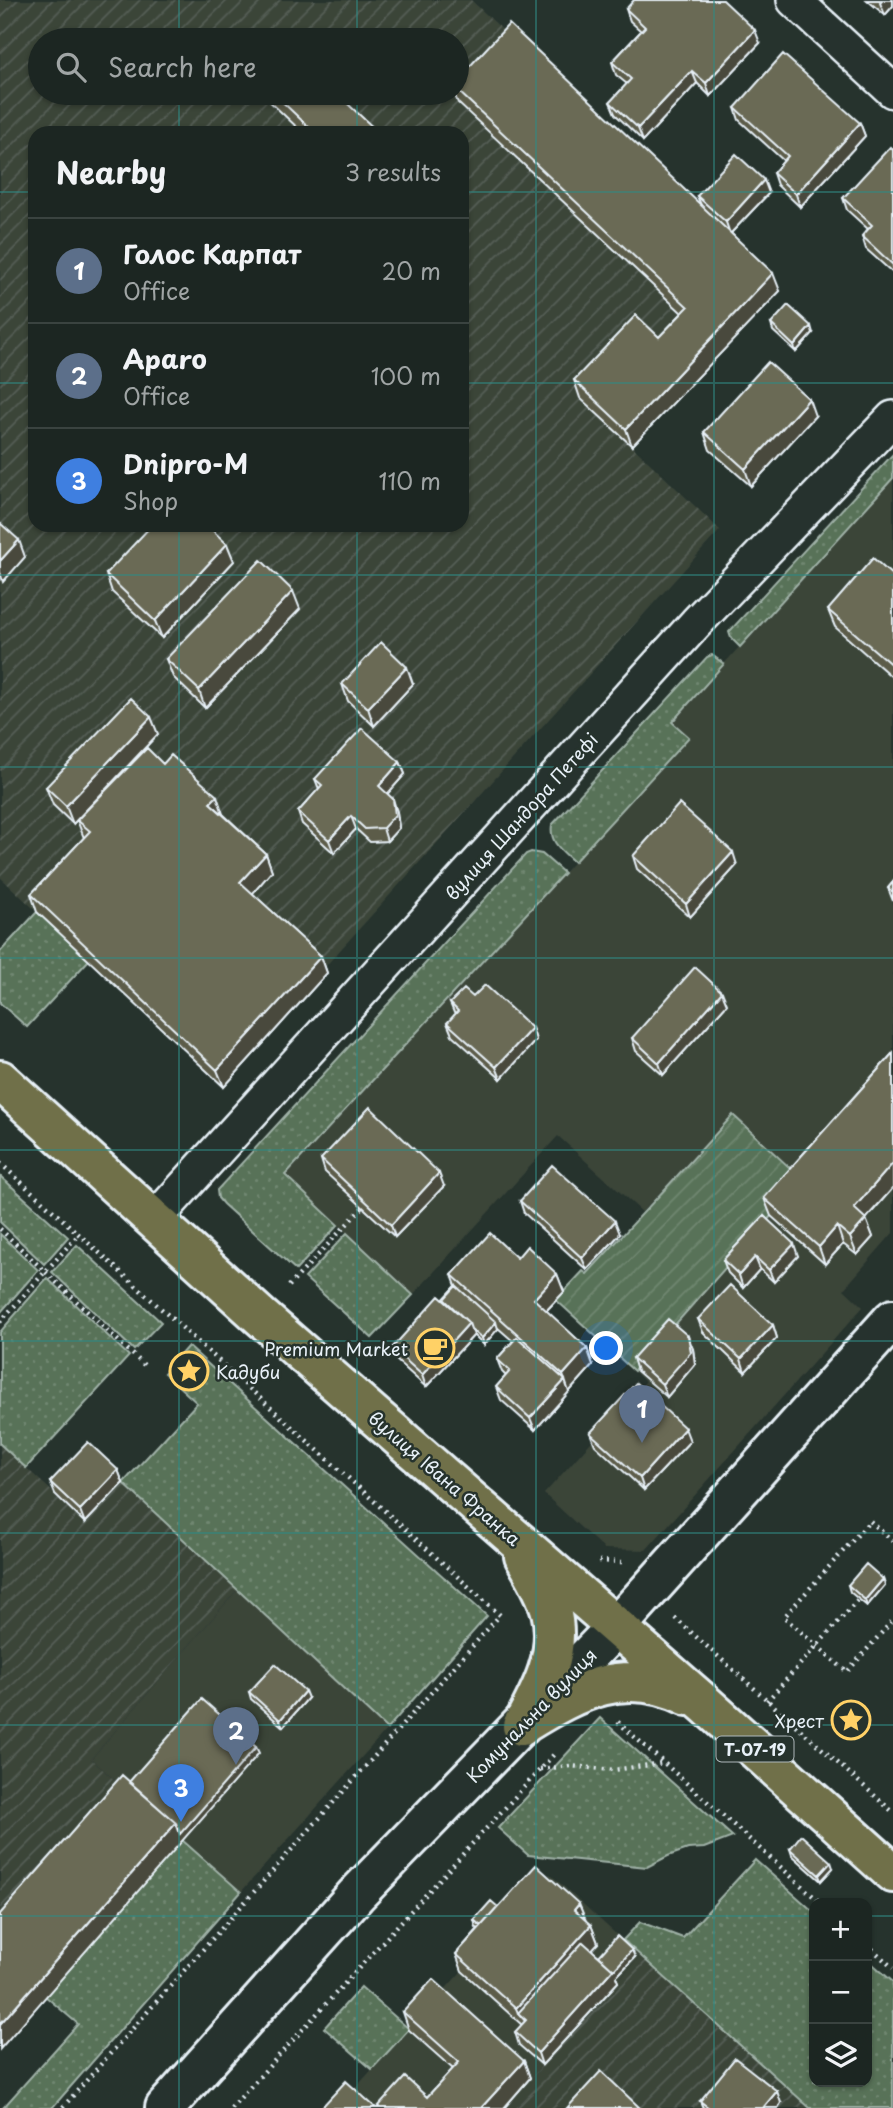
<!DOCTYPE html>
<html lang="en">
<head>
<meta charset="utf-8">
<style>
  :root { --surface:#1c2622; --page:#252e2a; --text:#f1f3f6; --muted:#a0a5a5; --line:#3a4340; --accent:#ffd166 }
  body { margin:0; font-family:"Playpen Sans",sans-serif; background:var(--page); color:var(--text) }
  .controls { position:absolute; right:21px; bottom:21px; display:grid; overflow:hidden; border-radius:14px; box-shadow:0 2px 5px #0004 }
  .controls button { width:63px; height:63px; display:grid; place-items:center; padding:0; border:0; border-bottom:2px solid var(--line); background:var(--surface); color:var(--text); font:35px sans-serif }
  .you { position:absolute; left:607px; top:1349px; width:24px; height:24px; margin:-18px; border:5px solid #fff; border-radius:50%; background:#1a73e8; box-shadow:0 0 0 10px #1a73e833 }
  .badge { display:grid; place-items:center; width:46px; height:46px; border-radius:50%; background:var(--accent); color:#fff; font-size:23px; font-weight:700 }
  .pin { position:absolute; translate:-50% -58px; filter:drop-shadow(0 2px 4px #0008) }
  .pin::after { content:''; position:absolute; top:37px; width:24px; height:21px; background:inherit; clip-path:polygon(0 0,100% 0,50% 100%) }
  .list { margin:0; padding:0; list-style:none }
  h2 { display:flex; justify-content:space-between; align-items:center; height:91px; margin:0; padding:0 28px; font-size:30px }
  h2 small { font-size:23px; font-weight:400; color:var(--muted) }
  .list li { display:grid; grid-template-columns:46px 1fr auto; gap:21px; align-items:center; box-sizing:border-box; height:105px; padding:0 28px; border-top:2px solid var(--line) }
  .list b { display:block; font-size:26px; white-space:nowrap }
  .list p { margin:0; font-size:23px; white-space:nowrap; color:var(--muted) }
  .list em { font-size:23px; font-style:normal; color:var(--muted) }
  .icon { flex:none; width:38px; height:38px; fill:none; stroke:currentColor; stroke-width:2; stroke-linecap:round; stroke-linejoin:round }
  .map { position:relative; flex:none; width:893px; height:2108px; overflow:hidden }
  .search { position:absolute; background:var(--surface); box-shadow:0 2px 5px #0004; left:28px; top:28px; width:441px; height:77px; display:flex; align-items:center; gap:18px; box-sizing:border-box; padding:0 24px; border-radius:38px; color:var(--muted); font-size:26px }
  .panel { position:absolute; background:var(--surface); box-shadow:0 2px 5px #0004; left:28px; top:126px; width:441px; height:406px; border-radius:21px }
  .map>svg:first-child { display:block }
  .built { fill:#3a4439 }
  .industrial { fill:url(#industrial-furrows); fill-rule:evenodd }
  .grass { fill:url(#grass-dots); stroke:#a0b2a8; stroke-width:2 }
  .garden { fill:url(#garden-furrows); stroke:#a0b2a8; stroke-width:2 }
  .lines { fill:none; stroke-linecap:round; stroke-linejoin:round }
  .minor-casing { stroke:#e8f1f8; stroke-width:38 }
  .secondary-casing { stroke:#e8f1f8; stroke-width:44 }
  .primary-casing { stroke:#e8f1f8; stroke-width:44 }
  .path { stroke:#e8f1f8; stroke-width:4.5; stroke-dasharray:2 5; stroke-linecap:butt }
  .minor { stroke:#26332d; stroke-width:33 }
  .secondary { stroke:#26332d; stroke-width:38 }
  .primary { stroke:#6f704a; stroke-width:38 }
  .wall { fill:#5b5b49; stroke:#e8f1f8; stroke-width:2 }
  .shaded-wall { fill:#4a4a3c; stroke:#e8f1f8; stroke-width:2 }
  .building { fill:#6a6a55; stroke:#e8f1f8; stroke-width:2 }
  .grid { fill:none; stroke:#308883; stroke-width:2; stroke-opacity:0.55 }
  .labels { text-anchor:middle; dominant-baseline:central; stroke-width:5; stroke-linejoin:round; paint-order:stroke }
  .shield { fill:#26332d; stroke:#aeb8bb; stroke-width:2 }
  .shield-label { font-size:16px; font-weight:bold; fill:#e8f1f8 }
  .street-label { font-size:18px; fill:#e8f1f8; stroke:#26332d }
  .poi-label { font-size:18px; fill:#e8f1f8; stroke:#26332d; text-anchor:end }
</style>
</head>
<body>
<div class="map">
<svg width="893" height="2108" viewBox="0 0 893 2108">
  <defs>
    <pattern id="industrial-furrows" width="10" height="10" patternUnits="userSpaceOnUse" patternTransform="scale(1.75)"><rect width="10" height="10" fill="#3a4439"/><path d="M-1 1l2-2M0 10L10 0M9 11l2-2" fill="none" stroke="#565f56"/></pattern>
    <pattern id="grass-dots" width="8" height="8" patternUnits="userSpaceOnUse" patternTransform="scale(1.75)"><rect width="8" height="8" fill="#587258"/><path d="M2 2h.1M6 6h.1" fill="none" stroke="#708771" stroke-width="1.8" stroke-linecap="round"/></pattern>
    <pattern id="garden-furrows" width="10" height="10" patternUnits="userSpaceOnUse" patternTransform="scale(1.75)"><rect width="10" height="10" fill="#587258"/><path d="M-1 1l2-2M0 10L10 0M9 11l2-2" fill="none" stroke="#708771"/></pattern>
  </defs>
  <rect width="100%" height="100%" fill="#26332d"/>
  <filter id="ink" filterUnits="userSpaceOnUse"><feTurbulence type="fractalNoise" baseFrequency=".0143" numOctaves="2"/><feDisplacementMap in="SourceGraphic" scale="14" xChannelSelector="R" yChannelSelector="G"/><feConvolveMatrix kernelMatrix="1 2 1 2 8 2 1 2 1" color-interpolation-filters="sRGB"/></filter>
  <g filter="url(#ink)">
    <path class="built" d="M893 478V1233L844 1289 863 1307 646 1550 604 1549 544 1494 645 1382 634 1371 771 1216 733 1115 642 1212 558 1136 413 1295 285 1175 689 737 671 722Z
      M237 1590 387 1729 241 1892 91 1759Z
      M550 1874 640 1956 504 2108H337Z"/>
    <path class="industrial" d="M0 0H471L780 291 632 446 720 530 323 969 224 1087 0 877ZM40 40H457V93H40ZM35 133H462V525H35Z
      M0 1444 55 1494 92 1454 237 1590 91 1759 182 1840 0 2049Z
      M640 1956 810 2108H504Z"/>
    <path class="grass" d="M893 454V478L740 647 731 638 729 632Z
      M712 655 724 664 672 722 689 737 574 862C563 851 549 843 552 825L707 657Z
      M531 852 542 854 564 873 285 1175 338 1225 296 1270 223 1204 218 1198 217 1190 526 854Z
      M37 912 89 960 27 1027 0 1003V952Z
      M0 1176 68 1237 44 1264 0 1222Z
      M347 1233 413 1295 372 1338 305 1278Z
      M0 1234 38 1270 0 1313Z
      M77 1245 161 1322 134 1350 52 1272Z
      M47 1278 129 1356 26 1468 0 1444V1332Z
      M188 1346 487 1616 387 1729 123 1483 197 1403 164 1373Z
      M600 1718 733 1837 704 1848 688 1849 668 1856 647 1867 528 1855 498 1828Z
      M182 1840 241 1892 52 2108H3L78 2024 45 1996Z
      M755 1860 814 1912V2082H867V1959L893 1982V2108H810L623 1940 640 1922 683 1938Z
      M361 1987 409 2029 372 2069 324 2028Z"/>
    <path class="garden" d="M733 1115 803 1180 634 1371 556 1300 583 1271 587 1274Z"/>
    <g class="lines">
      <defs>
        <path id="minor" d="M794 0 893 91
          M154 1220 696 623 893 418"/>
        <path id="secondary" d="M165 2108 356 1895 616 1627 893 1319"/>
        <path id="primary" d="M0 1080 261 1317 706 1705 893 1873
          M523 1724C578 1690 625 1665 688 1696
          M522 1726C541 1691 562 1652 551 1611 545 1591 534 1573 524 1556"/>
      </defs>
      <use href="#minor" class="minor-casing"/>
      <use href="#secondary" class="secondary-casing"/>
      <use href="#primary" class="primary-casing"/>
      <path class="path" d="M0 1163 500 1615 62 2108
        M0 1229 145 1366
        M289 1286 363 1207
        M0 1322 79 1234
        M893 1541 870 1521 784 1617 847 1672 893 1620
        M599 1561 622 1562
        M675 1618 893 1812
        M767 1701 859 1599
        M618 1722 821 1903
        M540 1769 570 1766 614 1770 663 1763
        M867 1944 893 1968
        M231 2108 556 1752"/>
      <use href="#minor" class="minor"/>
      <use href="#secondary" class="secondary"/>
      <use href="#primary" class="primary"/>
    </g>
    <path class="wall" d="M867 0H893V6L885 15Z
      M626 9 760 43 710 96 697 83 643 141 615 114 610 102 627 84 616 75 612 62 641 31 630 21Z
      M457 80 701 205 697 196 769 193 731 233 780 291 632 446 580 398 574 380 659 337 682 313 458 103 454 93H457Z
      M263 93H336L377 133H303L264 96Z
      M735 108 860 123 865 136 800 207 777 185 773 173 784 161 739 120Z
      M893 150V273L866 249 862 236 868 229 847 210 843 198Z
      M771 324 813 333 796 352 773 331Z
      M815 416 751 486 710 450 704 432Z
      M234 561 162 638 112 592 106 574Z
      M893 576V678L835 627 828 610Z
      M300 609 205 708 173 677 166 659Z
      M342 684H413L374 726 348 701Z
      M158 734 73 824 53 805 46 787Z
      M400 762 405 774 387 794 397 812 399 828 387 841 370 842 356 829 334 853 302 824 298 812 319 789 315 779Z
      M163 764 223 814 266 854 272 871 252 893 321 956 327 973 224 1087 37 912 31 894 84 838 77 820Z
      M633 856 737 865 690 917 637 869Z
      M893 882V901L888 888Z
      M450 1003 532 1028 536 1040 501 1079 452 1035 447 1023 455 1015Z
      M727 1004 663 1075 636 1051 632 1038Z
      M893 1053V1188L866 1219 873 1237 857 1255 843 1244 825 1264 771 1216 764 1198Z
      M321 1159 444 1186 395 1237 325 1172Z
      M520 1201 620 1234 587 1270 524 1213Z
      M764 1216 798 1256 774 1282 760 1269 743 1288 728 1273 723 1260Z
      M517 1258 557 1274 564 1292 546 1311 587 1348 593 1365 535 1430 501 1400 496 1387 506 1376 502 1372 497 1359 513 1341 498 1328 484 1345 474 1335 426 1387 396 1360 392 1348 444 1299 456 1286 452 1275Z
      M698 1319 773 1325 777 1338 745 1372 703 1332Z
      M693 1349 695 1364 667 1397 637 1371 633 1358Z
      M590 1433 690 1441 644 1490 595 1445Z
      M118 1470 123 1483 85 1523 55 1494 50 1482Z
      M883 1579 885 1585 867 1606 850 1592 848 1585Z
      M249 1692 308 1698 283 1727 251 1699Z
      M790 1849 833 1868 821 1881 792 1855Z
      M498 1907 591 1925 598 1943 591 1950 599 1956 635 1957 616 1977 618 1982 542 2065 519 2045 515 2032 522 2025 462 1971 456 1954 478 1929 476 1927 474 1920Z
      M403 2012 524 2061 530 2078 504 2108H377L427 2097 453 2069 409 2030Z
      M700 2101 781 2103 778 2108H703Z"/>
    <path class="shaded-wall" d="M883 0H893V6L885 15 880 3Z
      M755 30 760 43 710 96 706 83Z
      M692 71 697 83 643 141 638 128Z
      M860 123 865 136 800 207 796 194Z
      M764 180 769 193 730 234 726 222Z
      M773 273 780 291 632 446 626 429Z
      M811 326 813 333 796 352 794 346Z
      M809 399 815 416 751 486 745 469Z
      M19 540 25 557 3 582 0 572V561Z
      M227 544 234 561 162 638 155 621Z
      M293 591 300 609 205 708 199 690Z
      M407 667 413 684 374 726 368 708Z
      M151 717 158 734 73 824 66 806Z
      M400 762 405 774 383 799 379 786Z
      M217 796 223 814 210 803Z
      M393 799 397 812 399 828 387 841 383 828Z
      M351 816 356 829 334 853 329 840Z
      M733 852 737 865 690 917 686 904Z
      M266 854 272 871 247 900 240 882Z
      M321 956 327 973 224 1087 217 1070Z
      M722 992 727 1004 663 1075 659 1063Z
      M532 1028 536 1040 501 1079 496 1067Z
      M893 1163V1188L860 1225 854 1208Z
      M439 1173 444 1186 395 1237 391 1225Z
      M866 1219 873 1237 857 1255 850 1237Z
      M615 1221 620 1234 587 1270 582 1258Z
      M837 1226 843 1244 825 1264 819 1247Z
      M794 1244 798 1256 774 1282 769 1270Z
      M755 1257 760 1269 743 1288 739 1275Z
      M557 1274 564 1292 540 1317 534 1299Z
      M496 1322 498 1329 484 1345 482 1338Z
      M469 1323 474 1335 426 1387 422 1375Z
      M773 1325 777 1338 745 1372 741 1359Z
      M688 1336 693 1349 695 1364 667 1397 662 1384Z
      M587 1348 593 1365 569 1392 563 1375Z
      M565 1380 569 1392 535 1430 530 1418Z
      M685 1428 690 1441 644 1490 640 1478Z
      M118 1470 123 1483 85 1523 80 1510Z
      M883 1579 885 1585 867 1606 865 1600Z
      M305 1691 308 1698 283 1727 280 1720Z
      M256 1747 259 1753 0 2049V2024L176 1823Z
      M831 1862 833 1868 821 1881 819 1875Z
      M579 1904 586 1921 574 1910Z
      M591 1925 598 1943 526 2022 518 2013 516 2008Z
      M632 1950 635 1957 616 1977 618 1982 542 2065 538 2053 613 1969Z
      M524 2061 530 2078 504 2108H481Z
      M777 2091 781 2103 778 2108H763Z"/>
    <path class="building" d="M634 0H723L755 30 706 83 692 71 638 128 610 102 631 79 612 62 645 27 626 9Z
      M509 24 773 273 626 429 574 380 636 315 659 337 688 307 457 90V80Z
      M783 54 860 123 796 194 773 173 788 156 735 108Z
      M273 93H336L377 131 375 133H315Z
      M890 147 893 150V265L862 236 872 225 843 198Z
      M736 154 764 180 726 222 697 196Z
      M788 305 811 326 794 346 771 324Z
      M768 362 809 399 745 469 704 432Z
      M0 523 19 540 0 561Z
      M152 525H207L227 544 155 621 106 574Z
      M873 558 893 576V666L828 610Z
      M261 560 293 591 199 690 166 659Z
      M381 642 407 667 368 708 342 684Z
      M131 698 151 717 66 806 46 787Z
      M362 728 400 762 379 786 393 799 395 815 383 828 365 829 351 816 329 840 298 812 322 785 315 779Z
      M147 748 163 764 171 755 217 796 210 803 266 854 240 882 321 956 217 1070 31 894 90 831 77 820Z
      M679 804 733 852 686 904 633 856Z
      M893 882V892L888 888Z
      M695 967 722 992 659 1063 632 1038Z
      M485 985 532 1028 496 1067 447 1023 458 1011 450 1003 464 989 473 997Z
      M893 1053V1163L854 1208 866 1219 850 1237 837 1226 819 1247 764 1198Z
      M370 1107 439 1173 391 1225 321 1159Z
      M552 1165 615 1221 582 1258 520 1201Z
      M764 1216 794 1244 769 1270 755 1257 739 1275 723 1260Z
      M490 1233 517 1258 527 1246 557 1274 534 1299 587 1348 563 1375 452 1275Z
      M730 1285 773 1325 741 1359 698 1319Z
      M456 1286 496 1322 482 1338 471 1329 469 1323 444 1299Z
      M439 1296 469 1323 422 1375 392 1348Z
      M668 1319 688 1336 691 1352 662 1384 633 1358Z
      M517 1337 565 1380 530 1418 496 1387 510 1371 497 1359Z
      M636 1383 685 1428 640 1478 590 1433Z
      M88 1442 118 1470 80 1510 50 1482Z
      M866 1564 883 1579 865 1600 848 1585Z
      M275 1664 305 1691 280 1720 249 1692Z
      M202 1699 256 1747 180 1834 176 1823 129 1782Z
      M122 1775 176 1823 0 2024V1914Z
      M801 1835 831 1862 819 1875 790 1849Z
      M536 1865 579 1904 574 1910 591 1925 516 2008 456 1954Z
      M491 1901 498 1907 481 1926 474 1920Z
      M617 1936 632 1950 614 1970 599 1956Z
      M583 1942 613 1969 538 2053 515 2032 526 2020 518 2013Z
      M433 1979 524 2061 481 2108H377L405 2077 427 2097 459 2062 403 2012Z
      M735 2058 777 2091 763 2108H709L700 2101Z
      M601 2071 640 2108H567Z
      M346 2081 376 2108H321Z"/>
  </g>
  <path class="grid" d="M179 0V40M357 0V40M536 0V2108M714 0V2108M179 93V133M357 93V133M0 192H35M462 192H893M0 383H35M462 383H893M179 525V2108M357 525V2108M0 575H893M0 767H893M0 958H893M0 1150H893M0 1341H893M0 1533H893M0 1725H893M0 1916H814M867 1916H893"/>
  <defs>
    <symbol id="cafe-ring" viewBox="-11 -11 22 22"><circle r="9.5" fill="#26332d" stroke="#ffd166" stroke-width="1.5"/><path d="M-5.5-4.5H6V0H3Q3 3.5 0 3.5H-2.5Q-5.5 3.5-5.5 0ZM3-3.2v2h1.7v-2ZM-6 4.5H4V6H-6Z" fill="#ffd166"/></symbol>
    <symbol id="sight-ring" viewBox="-11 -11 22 22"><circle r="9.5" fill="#26332d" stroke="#ffd166" stroke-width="1.5"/><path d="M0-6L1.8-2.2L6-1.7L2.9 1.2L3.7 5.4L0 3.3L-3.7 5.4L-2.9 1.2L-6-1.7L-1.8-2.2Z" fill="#ffd166"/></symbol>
  </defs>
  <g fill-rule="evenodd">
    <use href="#cafe-ring" x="413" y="1326" width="44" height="44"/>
    <use href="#sight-ring" x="167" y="1349" width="44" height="44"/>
    <use href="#sight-ring" x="829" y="1698" width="44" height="44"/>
  </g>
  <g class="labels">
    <rect class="shield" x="716.5" y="1736.5" width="77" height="25" rx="5"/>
    <g class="shield-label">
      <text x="755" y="1749">Т-07-19</text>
    </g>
    <g class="street-label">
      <text transform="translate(521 816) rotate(-48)">вулиця Шандора Петефі</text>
      <text transform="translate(445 1478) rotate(41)">вулиця Івана Франка</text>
      <text transform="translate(531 1715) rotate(-46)">Комунальна вулиця</text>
    </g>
    <g class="poi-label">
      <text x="408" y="1348">Premium Market</text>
      <text x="216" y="1371" text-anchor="start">Кадуби</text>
      <text x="824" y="1720">Хрест</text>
    </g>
  </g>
</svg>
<div class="controls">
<button>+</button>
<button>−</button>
<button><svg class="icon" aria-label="layers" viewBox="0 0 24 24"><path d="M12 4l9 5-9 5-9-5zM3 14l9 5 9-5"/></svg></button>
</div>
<div class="you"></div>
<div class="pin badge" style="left:642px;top:1443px;background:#5c6f8a">1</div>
<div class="pin badge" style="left:236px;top:1765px;background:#5c6f8a">2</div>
<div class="pin badge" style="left:181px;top:1822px;background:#3f7fe0">3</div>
<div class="search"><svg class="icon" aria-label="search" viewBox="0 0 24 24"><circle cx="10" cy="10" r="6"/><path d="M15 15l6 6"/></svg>Search here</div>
<section class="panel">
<h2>Nearby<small>3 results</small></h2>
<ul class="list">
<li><span class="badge" style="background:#5c6f8a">1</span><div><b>Голос Карпат</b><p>Office</p></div><em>20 m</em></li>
<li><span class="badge" style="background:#5c6f8a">2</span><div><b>Aparo</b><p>Office</p></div><em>100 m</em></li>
<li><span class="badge" style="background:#3f7fe0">3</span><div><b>Dnipro-M</b><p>Shop</p></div><em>110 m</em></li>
</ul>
</section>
</div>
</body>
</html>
